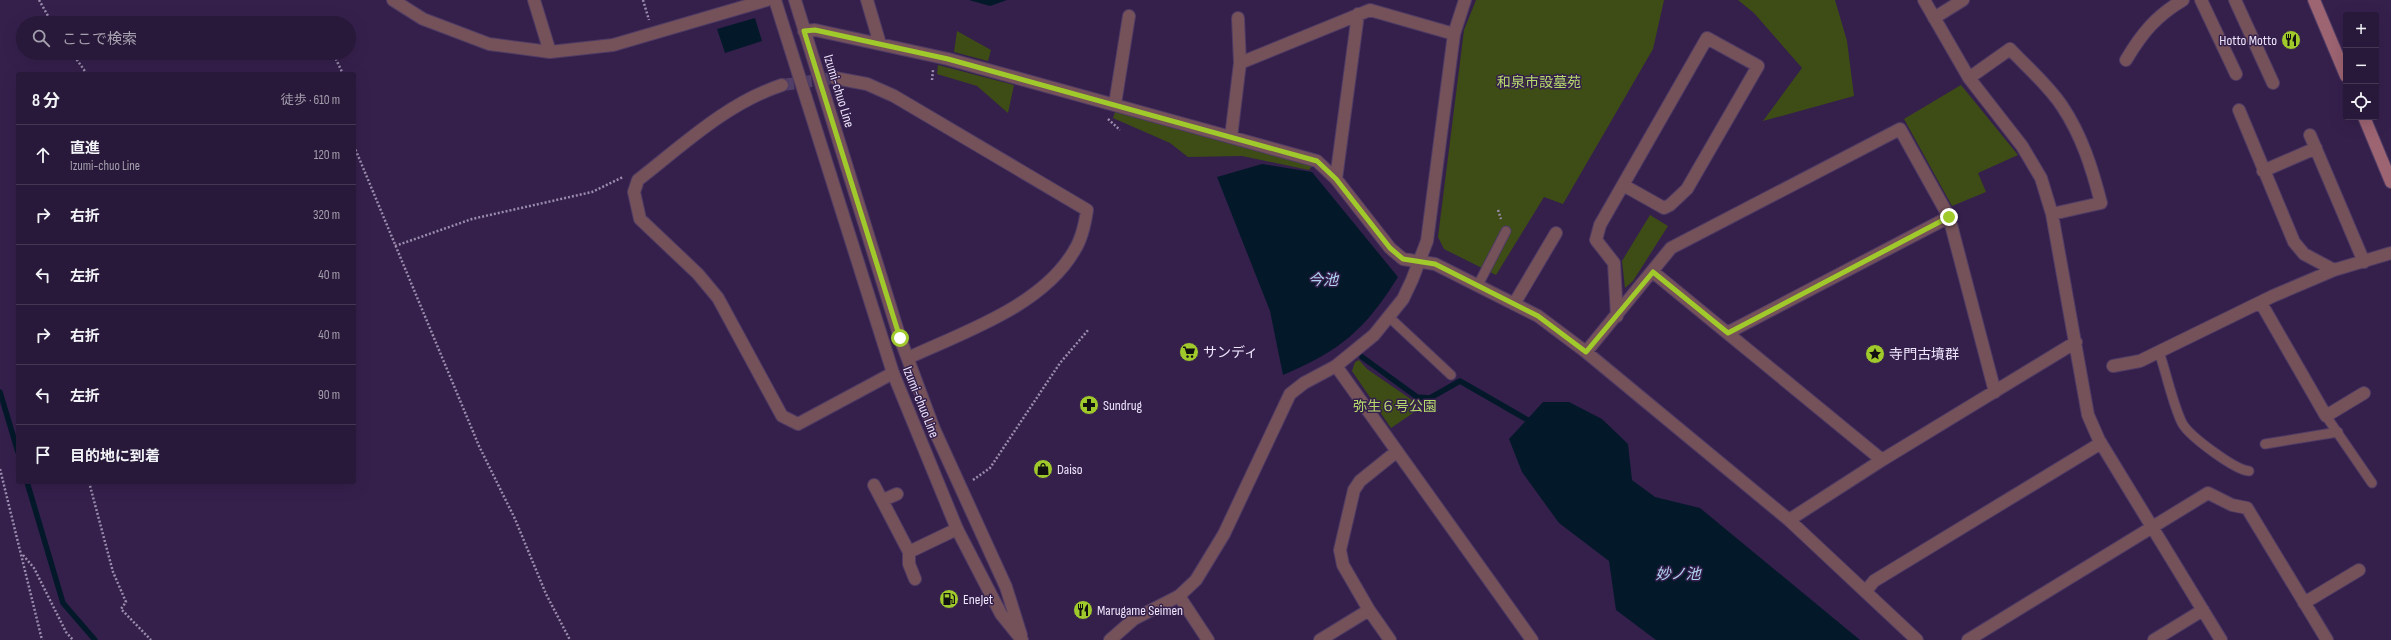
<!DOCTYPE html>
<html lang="ja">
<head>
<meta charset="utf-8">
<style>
  :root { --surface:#281839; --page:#342544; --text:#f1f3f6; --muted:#a5a0ae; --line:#443753 }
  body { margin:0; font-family:"Sofia Sans Condensed","Noto Sans JP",sans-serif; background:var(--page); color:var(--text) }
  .controls { position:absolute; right:12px; top:12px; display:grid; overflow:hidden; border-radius:4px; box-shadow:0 4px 16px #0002 }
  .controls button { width:36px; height:36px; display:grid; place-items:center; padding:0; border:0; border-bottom:1px solid var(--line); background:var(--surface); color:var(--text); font:20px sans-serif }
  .stop { position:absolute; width:12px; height:12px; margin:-9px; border:3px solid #a0c92b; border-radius:50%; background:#fff }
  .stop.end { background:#a0c92b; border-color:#fff; box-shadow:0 1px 4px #0008 }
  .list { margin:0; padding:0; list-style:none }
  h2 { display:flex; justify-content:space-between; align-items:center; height:52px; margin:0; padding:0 16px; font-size:17px }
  h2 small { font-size:13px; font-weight:400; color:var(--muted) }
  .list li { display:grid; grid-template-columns:26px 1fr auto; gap:12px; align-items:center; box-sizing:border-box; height:60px; padding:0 16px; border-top:1px solid var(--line) }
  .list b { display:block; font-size:15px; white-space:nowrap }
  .list p { margin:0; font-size:13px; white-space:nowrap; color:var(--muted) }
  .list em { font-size:13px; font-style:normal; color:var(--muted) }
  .icon { flex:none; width:22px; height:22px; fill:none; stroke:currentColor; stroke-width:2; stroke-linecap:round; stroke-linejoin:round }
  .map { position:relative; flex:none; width:2391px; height:640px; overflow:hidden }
  .search { position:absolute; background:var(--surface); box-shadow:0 4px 16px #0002; left:16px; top:16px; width:340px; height:44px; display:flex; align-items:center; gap:10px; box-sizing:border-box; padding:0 14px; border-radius:22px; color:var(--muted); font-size:15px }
  .panel { position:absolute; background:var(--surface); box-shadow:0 4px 16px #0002; left:16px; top:72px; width:340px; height:412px; border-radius:4px }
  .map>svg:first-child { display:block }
  .green { fill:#3d4d15 }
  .water { fill:#03192a }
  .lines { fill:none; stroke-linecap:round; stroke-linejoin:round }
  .stream { stroke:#03192a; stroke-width:5.5 }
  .minor-tunnel { stroke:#513e67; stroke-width:12; stroke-dasharray:12 6; stroke-linecap:butt }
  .service-casing { stroke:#4f3c65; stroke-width:11 }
  .minor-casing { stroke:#4f3c65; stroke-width:14 }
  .tertiary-casing { stroke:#4f3c65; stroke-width:14 }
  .secondary-casing { stroke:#4f3c65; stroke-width:14 }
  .path { stroke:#9a8cac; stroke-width:2.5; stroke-dasharray:2 2; stroke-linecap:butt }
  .service { stroke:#755159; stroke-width:9 }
  .minor { stroke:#755159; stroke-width:12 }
  .tertiary { stroke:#755159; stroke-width:12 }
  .secondary { stroke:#9d6472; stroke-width:12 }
  .route { stroke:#a0c92b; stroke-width:5 }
  .labels { text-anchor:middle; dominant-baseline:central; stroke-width:3; stroke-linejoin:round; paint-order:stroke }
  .poi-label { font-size:14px; fill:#efe6fd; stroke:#35204c; text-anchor:start }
  .park-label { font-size:14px; fill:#b6d96c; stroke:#35204c }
  .street-label { font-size:14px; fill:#efe6fd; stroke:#35204c }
  .water-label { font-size:15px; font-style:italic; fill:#b1d4f2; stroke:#35204c }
</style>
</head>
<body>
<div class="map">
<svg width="2391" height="640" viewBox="0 0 2391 640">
  <rect width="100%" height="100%" fill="#35204c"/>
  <path class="green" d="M1476 0H1664L1653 49 1563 204 1544 197 1496 275 1444 249 1438 237 1464 30Z
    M1738 0H1835L1847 41 1854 96 1763 121 1802 68 1754 13Z
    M957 31 991 50 988 61 954 52Z
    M938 65 1014 85 1008 113 977 86 937 74Z
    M1961 85 2018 155 1978 173 1986 192 1952 206 1904 119Z
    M1115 112 1312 166 1309 170 1242 156 1188 157 1170 143 1113 118Z
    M1650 215 1668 226 1633 281 1625 288 1622 261Z
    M1359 360 1367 369 1415 402 1422 403V407L1391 428 1352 371 1355 362Z"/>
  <path class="water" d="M969 0H1007L990 6Z
    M755 18 762 41 725 53 717 29Z
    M1262 164 1312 172 1398 277C1365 330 1340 351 1283 375L1270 311 1217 177Z
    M1543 402H1569L1602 419 1628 444 1632 480 1655 497 1700 508 1860 640H1656L1616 610 1609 561 1559 523 1522 472 1509 439Z"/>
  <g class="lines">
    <path class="stream" d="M1362 357 1417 397 1430 398 1460 381 1533 423
      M0 392 18 452
      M27 482 63 603 95 640"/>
    <path class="minor-tunnel" d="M782 85 835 78"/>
    <defs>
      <path id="service" d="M1478 285 1506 231
        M1389 317 1451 375
        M2159 352C2167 375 2172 402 2182 423 2189 436 2235 470 2249 471
        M2326 416 2372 483
        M2265 444 2338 432"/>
      <path id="minor" d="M393 0 423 19 489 44 550 52 613 45 767 0
        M534 0 550 52
        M867 0 880 44
        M1924 0 1969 78 2022 146 2041 178 2052 214 2088 415 2099 440 2221 640
        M2201 0 2236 74
        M2235 0 2273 83
        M1934 18 1963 0
        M804 31 815 30 948 59 1317 161 1336 179 1390 248 1403 259 1435 264 1538 316 1586 352 1789 520 1917 640
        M2126 60C2142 33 2156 16 2183 0
        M1240 63 1370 10 1454 34
        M835 78 867 84 894 96 1087 210C1085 224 1082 239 1074 251 1042 306 964 332 908 358
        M1969 78 2010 49C2027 67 2048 85 2062 106 2082 136 2092 168 2101 203L2052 214
        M782 85C727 103 683 145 638 180L634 192 640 219 698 274 718 298 782 416 798 424 893 373
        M1115 104 1129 16
        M2239 110 2294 242 2304 254 2334 270
        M2310 135 2364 262
        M1231 137 1240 63 1238 18
        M2263 171 2316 148
        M1336 179 1358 14
        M1653 272 1882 460
        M2261 303 2326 416 2364 393
        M1514 304 1556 233
        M1617 316 1614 263 1596 240 1600 225 1707 38 1758 66 1687 189 1670 205 1664 208 1623 185
        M1727 333 1949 217
        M1586 352 1671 248 1900 129 1949 217 1995 392
        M1336 366 1532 640
        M2113 366 2140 361 2273 296 2334 270 2391 253
        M874 485 909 552 957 529
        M883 500 897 494
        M1789 520 1882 460 2076 342
        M909 552V564L915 579
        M1866 591 1874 581 2101 443
        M1179 596 1208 640
        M2304 603 2359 570
        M1320 640 1369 610
        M1390 640 1369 610 1343 565 1340 550 1354 490 1360 481 1396 452
        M1968 640 2208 493 2232 505 2247 508 2327 640
        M2154 640 2203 610"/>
      <path id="tertiary" d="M775 0 893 373 957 529 1001 614 1022 640
        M795 0 900 338 934 429 1006 587 1021 635
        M1110 640 1134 619 1179 596 1196 580 1224 534 1290 394 1304 383 1336 366 1374 335 1403 299 1412 280 1427 241 1454 34 1465 0"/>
      <path id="secondary" d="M2314 0 2346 76
        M2364 117 2391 182"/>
    </defs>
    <use href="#service" class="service-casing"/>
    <use href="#minor" class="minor-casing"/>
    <use href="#tertiary" class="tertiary-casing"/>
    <use href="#secondary" class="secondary-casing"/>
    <path class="path" d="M39 0 52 23
      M643 0 649 20
      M72 53 87 74
      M334 55 343 74
      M932 80 933 70
      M1108 119 1120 130
      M354 146 479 446 515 519 546 594 570 640
      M1498 210 1501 219
      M395 246 472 219 592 192 623 177
      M0 469 42 640
      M973 480 990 468 1060 363 1089 329
      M89 482 113 572 126 602 121 609 151 640
      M23 555 34 568 66 632 73 640"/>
    <use href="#service" class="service"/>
    <use href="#minor" class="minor"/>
    <use href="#tertiary" class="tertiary"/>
    <use href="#secondary" class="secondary"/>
  </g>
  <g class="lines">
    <path class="route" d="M900 338 804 31 815 30 948 59 1317 161 1336 179 1390 248 1403 259 1435 264 1538 316 1586 352 1653 272 1728 333 1949 217"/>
  </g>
  <defs>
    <symbol id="restaurant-disc" viewBox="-11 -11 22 22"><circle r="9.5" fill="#a0c92b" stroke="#35204c"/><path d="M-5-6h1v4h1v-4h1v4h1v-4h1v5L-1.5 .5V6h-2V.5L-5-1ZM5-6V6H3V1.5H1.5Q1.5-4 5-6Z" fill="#111"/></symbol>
    <symbol id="supermarket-disc" viewBox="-11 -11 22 22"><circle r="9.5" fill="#a0c92b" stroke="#35204c"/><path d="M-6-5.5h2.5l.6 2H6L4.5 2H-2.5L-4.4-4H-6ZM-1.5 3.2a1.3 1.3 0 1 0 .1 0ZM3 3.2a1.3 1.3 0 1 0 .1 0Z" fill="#111"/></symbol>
    <symbol id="sight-disc" viewBox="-11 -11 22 22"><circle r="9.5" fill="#a0c92b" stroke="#35204c"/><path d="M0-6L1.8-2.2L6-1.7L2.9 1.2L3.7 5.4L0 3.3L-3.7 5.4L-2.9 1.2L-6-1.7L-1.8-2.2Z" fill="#111"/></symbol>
    <symbol id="pharmacy-disc" viewBox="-11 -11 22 22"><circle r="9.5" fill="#a0c92b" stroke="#35204c"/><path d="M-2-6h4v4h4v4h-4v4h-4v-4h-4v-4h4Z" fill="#111"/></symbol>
    <symbol id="shop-disc" viewBox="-11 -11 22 22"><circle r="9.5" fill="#a0c92b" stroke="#35204c"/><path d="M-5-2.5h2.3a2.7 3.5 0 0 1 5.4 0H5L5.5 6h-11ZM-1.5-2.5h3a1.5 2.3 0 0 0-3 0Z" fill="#111"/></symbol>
    <symbol id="fuel-disc" viewBox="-11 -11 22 22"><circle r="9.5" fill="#a0c92b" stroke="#35204c"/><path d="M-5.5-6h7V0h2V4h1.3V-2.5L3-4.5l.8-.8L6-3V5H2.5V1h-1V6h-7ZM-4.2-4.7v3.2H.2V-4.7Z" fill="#111"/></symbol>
  </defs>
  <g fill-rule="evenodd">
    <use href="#restaurant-disc" x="2280" y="29" width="22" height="22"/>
    <use href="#supermarket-disc" x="1178" y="341" width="22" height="22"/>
    <use href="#sight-disc" x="1864" y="343" width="22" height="22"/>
    <use href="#pharmacy-disc" x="1078" y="394" width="22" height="22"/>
    <use href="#shop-disc" x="1032" y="458" width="22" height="22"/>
    <use href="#fuel-disc" x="938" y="588" width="22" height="22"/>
    <use href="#restaurant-disc" x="1072" y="599" width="22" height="22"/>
  </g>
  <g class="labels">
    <g class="poi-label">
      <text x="2277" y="40" text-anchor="end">Hotto Motto</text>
      <text x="1203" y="352">サンディ</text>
      <text x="1889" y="354">寺門古墳群</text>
      <text x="1103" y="405">Sundrug</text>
      <text x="1057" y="469">Daiso</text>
      <text x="963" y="599">EneJet</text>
      <text x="1097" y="610">Marugame Seimen</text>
    </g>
    <g class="park-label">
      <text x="1539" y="82">和泉市設墓苑</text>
      <text x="1395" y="406">弥生６号公園</text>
    </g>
    <g class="street-label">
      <text transform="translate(839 91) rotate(73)">Izumi-chuo Line</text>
      <text transform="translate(921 402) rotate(68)">Izumi-chuo Line</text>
    </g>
    <g class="water-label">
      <text x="1323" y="280">今池</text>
      <text x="1678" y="574">妙ノ池</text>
    </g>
  </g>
</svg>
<div class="controls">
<button>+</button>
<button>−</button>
<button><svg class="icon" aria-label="locate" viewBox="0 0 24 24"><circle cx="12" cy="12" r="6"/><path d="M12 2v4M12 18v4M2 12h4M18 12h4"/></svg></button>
</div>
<div class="stop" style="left:900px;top:338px"></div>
<div class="stop end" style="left:1949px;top:217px"></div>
<div class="search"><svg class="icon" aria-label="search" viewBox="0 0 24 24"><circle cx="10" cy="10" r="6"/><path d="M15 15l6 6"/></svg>ここで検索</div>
<section class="panel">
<h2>8 分<small>徒歩 · 610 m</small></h2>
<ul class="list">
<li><svg class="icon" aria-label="ahead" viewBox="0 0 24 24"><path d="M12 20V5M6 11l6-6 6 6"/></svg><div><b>直進</b><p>Izumi-chuo Line</p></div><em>120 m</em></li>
<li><svg class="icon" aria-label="right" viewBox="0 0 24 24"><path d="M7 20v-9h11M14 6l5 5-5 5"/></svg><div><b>右折</b></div><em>320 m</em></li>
<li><svg class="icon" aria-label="left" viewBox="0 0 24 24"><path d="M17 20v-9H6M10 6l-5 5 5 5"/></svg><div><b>左折</b></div><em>40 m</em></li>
<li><svg class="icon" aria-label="right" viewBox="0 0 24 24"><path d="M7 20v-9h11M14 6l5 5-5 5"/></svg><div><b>右折</b></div><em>40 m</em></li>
<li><svg class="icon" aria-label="left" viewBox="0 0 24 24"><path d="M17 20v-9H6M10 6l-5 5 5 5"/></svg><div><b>左折</b></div><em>90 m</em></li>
<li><svg class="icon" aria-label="arrive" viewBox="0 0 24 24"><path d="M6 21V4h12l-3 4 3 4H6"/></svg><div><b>目的地に到着</b></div></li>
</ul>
</section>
</div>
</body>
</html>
